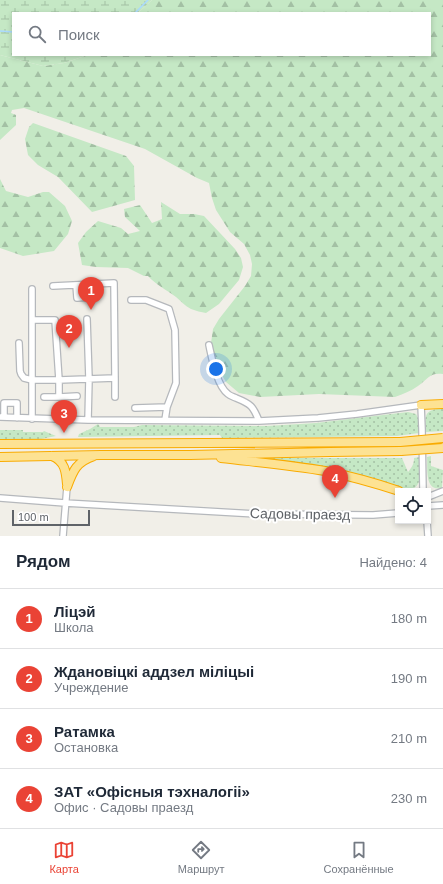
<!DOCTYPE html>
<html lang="ru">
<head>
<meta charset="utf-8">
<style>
  :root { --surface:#fff; --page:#f2f2f3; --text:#1f2937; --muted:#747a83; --line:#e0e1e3; --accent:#ea4335 }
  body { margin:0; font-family:Helvetica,sans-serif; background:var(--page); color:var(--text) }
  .controls { position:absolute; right:12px; bottom:12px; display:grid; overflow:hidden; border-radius:0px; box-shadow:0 2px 6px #0003 }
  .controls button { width:36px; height:36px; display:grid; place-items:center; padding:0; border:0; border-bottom:1px solid var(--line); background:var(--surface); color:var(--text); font:20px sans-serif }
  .scale { position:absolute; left:12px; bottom:10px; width:78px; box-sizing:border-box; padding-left:4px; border:2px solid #5f6368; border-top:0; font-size:11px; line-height:14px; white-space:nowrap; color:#5f6368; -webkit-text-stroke:3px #fff; paint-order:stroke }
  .you { position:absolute; left:216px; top:369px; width:14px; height:14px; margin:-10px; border:3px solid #fff; border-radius:50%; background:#1a73e8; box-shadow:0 0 0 6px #1a73e833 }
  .badge { display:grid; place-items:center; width:26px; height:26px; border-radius:50%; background:var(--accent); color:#fff; font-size:13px; font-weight:700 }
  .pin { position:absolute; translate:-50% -33px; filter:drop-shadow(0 1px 2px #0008) }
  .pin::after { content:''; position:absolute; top:21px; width:14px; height:12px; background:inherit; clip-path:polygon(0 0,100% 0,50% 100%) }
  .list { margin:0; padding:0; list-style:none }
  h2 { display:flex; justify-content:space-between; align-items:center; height:52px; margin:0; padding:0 16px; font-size:17px }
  h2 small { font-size:13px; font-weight:400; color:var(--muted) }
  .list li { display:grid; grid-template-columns:26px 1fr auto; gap:12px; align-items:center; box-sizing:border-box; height:60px; padding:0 16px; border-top:1px solid var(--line) }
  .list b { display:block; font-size:15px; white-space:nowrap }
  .list p { margin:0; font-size:13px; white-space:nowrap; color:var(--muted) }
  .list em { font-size:13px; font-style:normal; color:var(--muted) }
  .icon { flex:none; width:22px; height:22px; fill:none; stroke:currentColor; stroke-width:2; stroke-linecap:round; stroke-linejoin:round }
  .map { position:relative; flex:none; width:443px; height:536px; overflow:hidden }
  .search { position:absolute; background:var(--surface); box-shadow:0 2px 6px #0003; left:12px; right:12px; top:12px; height:44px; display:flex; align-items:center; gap:10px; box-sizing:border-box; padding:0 14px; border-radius:0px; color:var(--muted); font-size:15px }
  .sheet { height:292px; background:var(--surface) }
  nav { display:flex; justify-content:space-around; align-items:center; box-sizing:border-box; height:56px; border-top:1px solid var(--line); background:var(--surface); font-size:11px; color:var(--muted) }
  nav a { display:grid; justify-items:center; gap:2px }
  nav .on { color:var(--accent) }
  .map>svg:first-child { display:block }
  .green { fill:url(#green-dots) }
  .forest { fill:url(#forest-firs) }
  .wetland { fill:url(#wetland-marsh) }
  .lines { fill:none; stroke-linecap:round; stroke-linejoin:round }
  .stream { stroke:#aadaff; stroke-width:1.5 }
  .minor-casing { stroke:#b5b8bc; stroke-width:8 }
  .highway-casing { stroke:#f9ab00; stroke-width:10 }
  .minor { stroke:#fff; stroke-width:5.5 }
  .highway { stroke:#fde293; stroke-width:8 }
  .highway-bridge-casing { stroke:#f9ab00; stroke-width:10; stroke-linecap:butt }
  .highway-bridge { stroke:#fde293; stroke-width:8 }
  .labels { text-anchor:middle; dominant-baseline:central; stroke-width:4; stroke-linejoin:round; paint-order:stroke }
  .street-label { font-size:14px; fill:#5f6368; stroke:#fff }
</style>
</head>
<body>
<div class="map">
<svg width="443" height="536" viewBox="0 0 443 536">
  <defs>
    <pattern id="green-dots" width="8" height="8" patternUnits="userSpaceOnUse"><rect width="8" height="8" fill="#c5e8c5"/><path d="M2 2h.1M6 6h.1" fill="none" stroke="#a3c0a4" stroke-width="1.8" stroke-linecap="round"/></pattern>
    <pattern id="forest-firs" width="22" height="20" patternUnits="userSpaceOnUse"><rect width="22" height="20" fill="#c5e8c5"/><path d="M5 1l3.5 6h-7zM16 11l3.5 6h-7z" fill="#a3c0a4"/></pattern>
    <pattern id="wetland-marsh" width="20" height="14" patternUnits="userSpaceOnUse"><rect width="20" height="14" fill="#c5e8c5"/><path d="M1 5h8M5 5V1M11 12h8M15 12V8" fill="none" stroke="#a3c0a4"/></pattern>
  </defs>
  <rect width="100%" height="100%" fill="#f1efe8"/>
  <path class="green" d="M437 409H443V431L426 432C426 420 422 411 437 409Z
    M408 412 416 414 418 418 419 433 397 436 222 438 220 435 78 437 79 434 90 429 98 424 99 425 100 427H134L142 425 267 426 316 423Z
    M0 430H23V432H43L44 431 56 436 41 439H0Z
    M431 456V466L443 470 442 488C424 492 428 468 427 457Z
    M420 457C420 468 424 488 409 490L373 479 317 467 264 460 262 458H402L408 472C412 467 414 464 414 458Z"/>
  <path class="forest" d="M152 0H443V374C430 372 428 379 418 386 411 391 403 394 395 397L319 394 260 397 239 393 226 382 217 367 211 343 213 329 219 319 245 286 251 276 252 264 250 255 244 244 230 232 216 210 212 198 209 183 197 178 145 149 24 108 12 110 11 113 16 115V125L0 140V55L43 66 64 63 88 55H430V13H138Z
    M33 123 126 156 134 166 135 200 92 212 58 177 38 165 28 155 25 139 29 127Z
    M0 179 6 191 28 197 43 192H49L65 206 72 221 68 234 54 251 23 256 0 248Z
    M161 202 180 214H194L204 216 235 249 241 258 243 267 239 280 219 304 206 313C201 312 196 311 191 309 185 306 181 301 176 297 167 290 156 285 148 276H144L128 268 96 267 82 265 78 243 86 232 98 221 121 228 128 234 140 231 125 217 124 209 140 205 152 223 162 219Z"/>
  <path class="wetland" d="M0 0H152L138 13H13V55H88L64 63 43 66 0 55Z"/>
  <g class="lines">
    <path class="stream" d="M135 13 148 0
      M0 31 13 32"/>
    <defs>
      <path id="minor" d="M76 285 77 298 91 297 92 296 91 284
        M32 289V419
        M131 300H146L169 309 175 330 176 383 167 407 165 420
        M87 319 89 379 88 420
        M32 320H55L59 380 115 378 114 283 53 286
        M19 343 20 371 21 374 24 378 32 380H59V397L77 396
        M209 345C212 359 217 386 228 394 230 396 234 397 236 398 251 404 253 406 259 421
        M115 378V397
        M44 397H59
        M135 408 167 407
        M0 417 88 420 259 421 318 418 357 414 421 405 422 429 423 491
        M4 417V403H17V418
        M428 497 443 491
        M0 498 65 503 257 514 373 515 398 513
        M428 506 443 505
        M427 521 428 536
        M63 536 67 487"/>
      <path id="highway" d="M421 405 443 404
        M0 444 400 442
        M52 456C65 461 66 472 67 484
        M0 457 101 455H190L330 452 401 451
        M221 458C255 462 291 465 325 471 350 476 375 483 399 491
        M67 487C73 471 76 462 94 456"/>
    </defs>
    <use href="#minor" class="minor-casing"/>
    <use href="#highway" class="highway-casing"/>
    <use href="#minor" class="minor"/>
    <use href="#highway" class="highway"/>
    <defs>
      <path id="highway-bridge" d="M400 442 443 438
        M401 451 443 448"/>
    </defs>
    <use href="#highway-bridge" class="highway-bridge-casing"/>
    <use href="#highway-bridge" class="highway-bridge"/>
  </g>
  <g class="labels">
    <g class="street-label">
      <text transform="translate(300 514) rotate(1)">Садовы праезд</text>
    </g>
  </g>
</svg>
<div class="controls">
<button><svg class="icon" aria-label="locate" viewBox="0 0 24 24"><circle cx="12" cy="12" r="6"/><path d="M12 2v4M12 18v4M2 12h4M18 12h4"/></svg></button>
</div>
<div class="scale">100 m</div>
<div class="you"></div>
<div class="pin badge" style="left:91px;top:310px">1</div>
<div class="pin badge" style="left:69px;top:348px">2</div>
<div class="pin badge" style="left:64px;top:433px">3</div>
<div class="pin badge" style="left:335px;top:498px">4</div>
<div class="search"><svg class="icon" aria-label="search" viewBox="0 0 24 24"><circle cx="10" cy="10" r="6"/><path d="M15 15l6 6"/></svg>Поиск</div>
</div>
<section class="sheet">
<h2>Рядом<small>Найдено: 4</small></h2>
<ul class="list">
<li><span class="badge">1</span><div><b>Ліцэй</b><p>Школа</p></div><em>180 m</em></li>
<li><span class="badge">2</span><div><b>Ждановіцкі аддзел міліцыі</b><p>Учреждение</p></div><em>190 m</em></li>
<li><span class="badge">3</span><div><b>Ратамка</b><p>Остановка</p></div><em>210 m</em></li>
<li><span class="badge">4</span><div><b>ЗАТ «Офісныя тэхналогіі»</b><p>Офис · Садовы праезд</p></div><em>230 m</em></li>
</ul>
</section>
<nav>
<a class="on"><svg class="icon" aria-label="map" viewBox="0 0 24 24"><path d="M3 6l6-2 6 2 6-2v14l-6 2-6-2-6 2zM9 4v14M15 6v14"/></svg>Карта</a>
<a><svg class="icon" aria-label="directions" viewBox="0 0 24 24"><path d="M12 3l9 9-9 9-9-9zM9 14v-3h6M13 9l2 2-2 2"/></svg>Маршрут</a>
<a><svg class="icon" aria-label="saved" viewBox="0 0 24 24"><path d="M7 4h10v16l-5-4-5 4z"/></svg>Сохранённые</a>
</nav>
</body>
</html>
